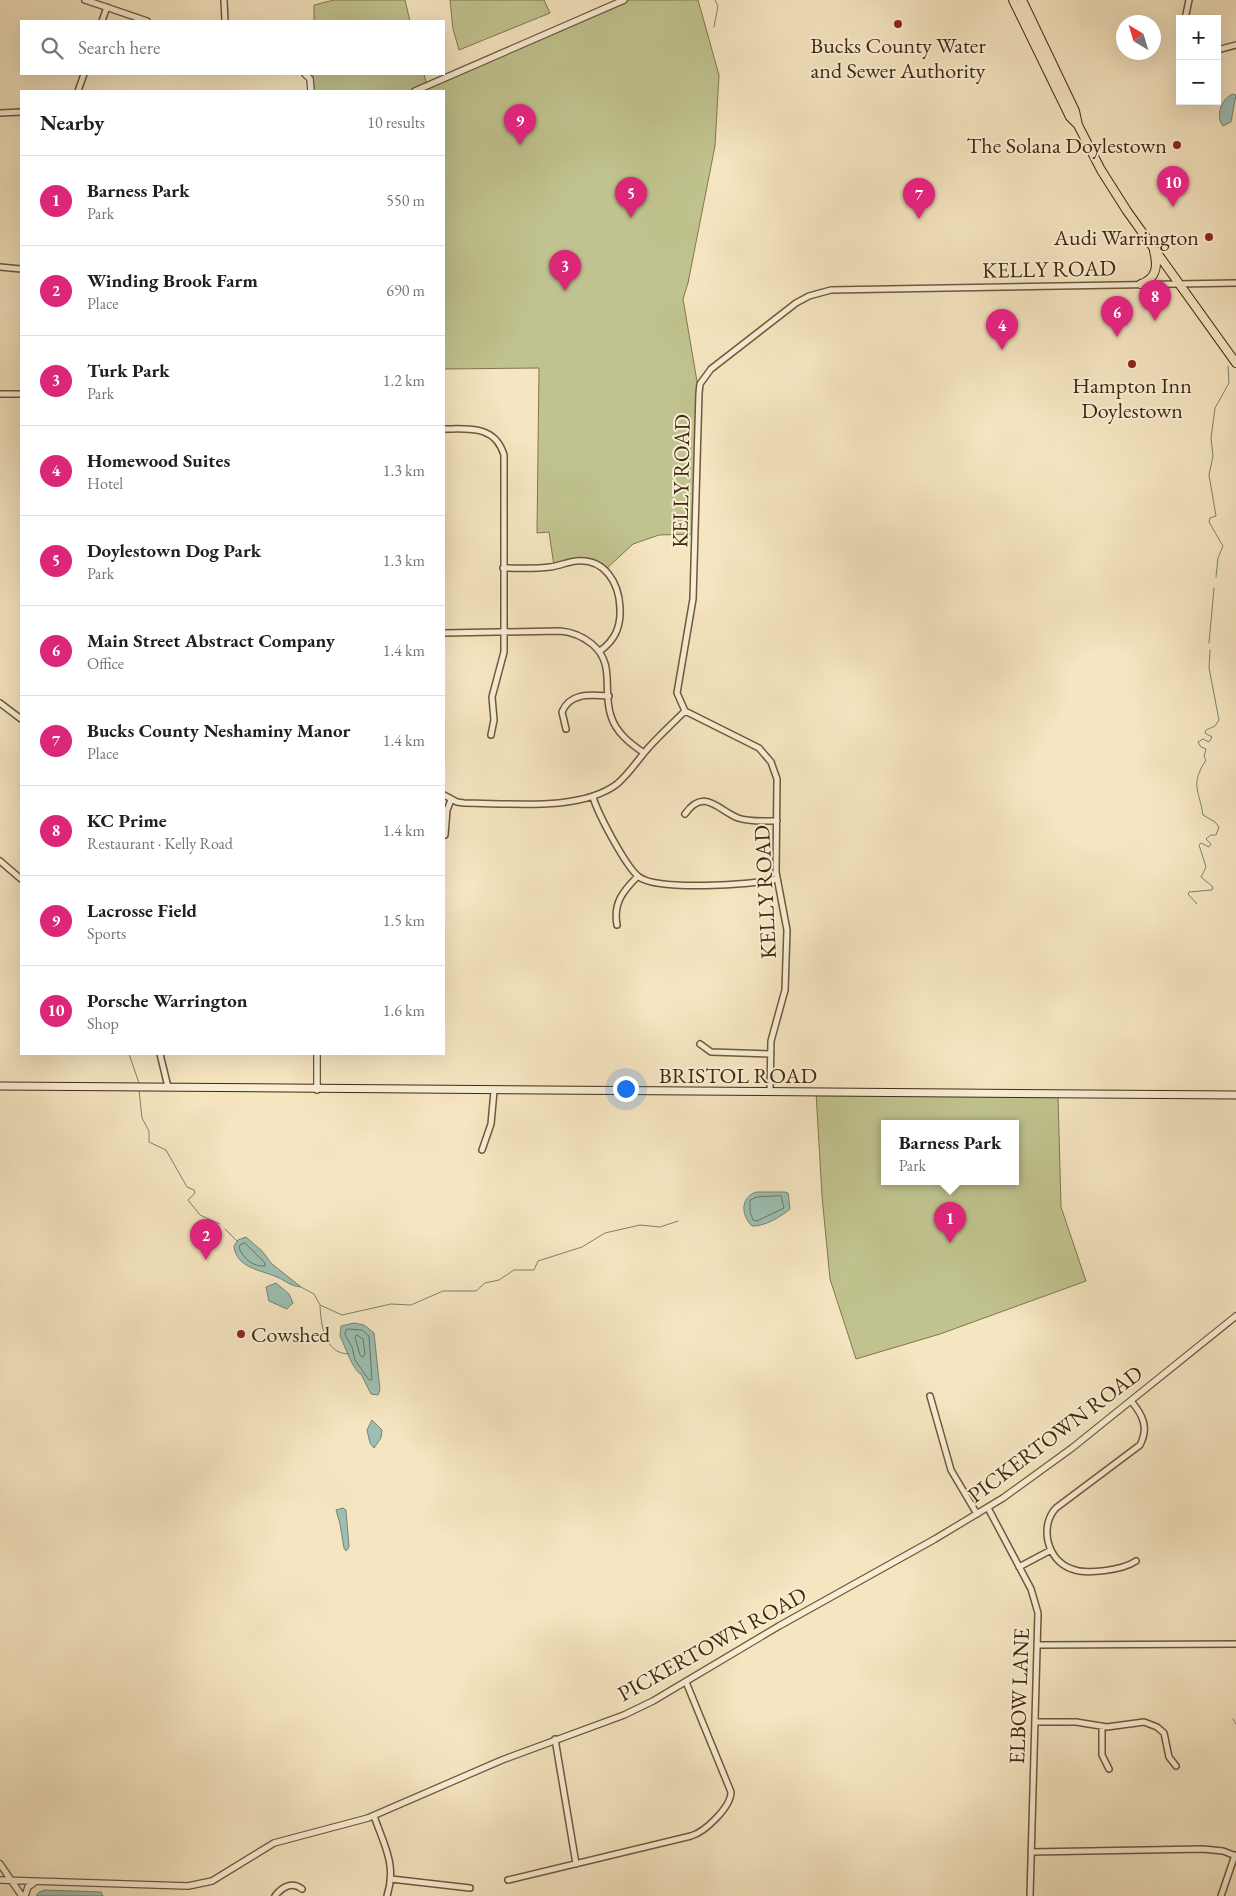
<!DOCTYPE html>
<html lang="en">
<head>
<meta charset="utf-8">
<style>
  :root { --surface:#fff; --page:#f2f2f2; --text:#202124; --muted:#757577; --line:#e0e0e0; --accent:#db2777 }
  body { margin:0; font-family:"EB Garamond",serif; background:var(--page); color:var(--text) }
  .controls { position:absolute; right:15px; top:15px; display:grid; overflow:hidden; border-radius:0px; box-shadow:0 5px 20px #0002 }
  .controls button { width:45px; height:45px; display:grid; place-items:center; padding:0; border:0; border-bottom:1px solid var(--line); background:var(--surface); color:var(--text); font:25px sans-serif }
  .compass { position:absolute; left:1116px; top:15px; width:45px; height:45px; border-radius:50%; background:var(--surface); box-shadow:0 5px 20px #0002; rotate:322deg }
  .you { position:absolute; left:625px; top:1088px; width:18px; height:18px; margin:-12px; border:4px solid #fff; border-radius:50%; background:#1a73e8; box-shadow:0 0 0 8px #1a73e833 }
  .badge { display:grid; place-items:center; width:32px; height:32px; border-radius:50%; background:var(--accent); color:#fff; font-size:16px; font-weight:700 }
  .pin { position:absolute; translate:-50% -41px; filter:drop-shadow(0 1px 2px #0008) }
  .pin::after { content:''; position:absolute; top:26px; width:18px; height:15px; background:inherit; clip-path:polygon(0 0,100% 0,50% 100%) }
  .popup { position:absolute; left:881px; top:1120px; width:138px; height:65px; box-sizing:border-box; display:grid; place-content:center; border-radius:0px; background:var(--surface); filter:drop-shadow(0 1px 4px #0005); font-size:16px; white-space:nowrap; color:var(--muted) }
  .popup b { font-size:19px; color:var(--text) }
  .popup::after { content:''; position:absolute; left:50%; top:100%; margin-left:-10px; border:10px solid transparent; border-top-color:var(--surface) }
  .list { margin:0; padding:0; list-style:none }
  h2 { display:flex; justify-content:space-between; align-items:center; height:65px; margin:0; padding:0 20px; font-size:21px }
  h2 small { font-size:16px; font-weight:400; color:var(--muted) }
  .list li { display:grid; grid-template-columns:32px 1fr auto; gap:15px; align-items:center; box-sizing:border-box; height:90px; padding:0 20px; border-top:1px solid var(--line) }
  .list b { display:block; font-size:19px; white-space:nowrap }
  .list p { margin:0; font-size:16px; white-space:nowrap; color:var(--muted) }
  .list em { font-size:16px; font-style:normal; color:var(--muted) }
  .icon { flex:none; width:28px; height:28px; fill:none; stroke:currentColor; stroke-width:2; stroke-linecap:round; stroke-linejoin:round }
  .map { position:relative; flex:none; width:1236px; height:1896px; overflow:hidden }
  .search { position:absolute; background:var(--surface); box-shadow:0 5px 20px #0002; left:20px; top:20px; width:425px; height:55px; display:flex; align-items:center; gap:12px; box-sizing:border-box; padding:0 18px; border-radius:0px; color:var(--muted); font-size:19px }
  .panel { position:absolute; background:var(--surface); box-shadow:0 5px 20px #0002; left:20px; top:90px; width:425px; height:965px; border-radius:0px }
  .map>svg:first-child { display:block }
  .green { fill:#c0c38f; stroke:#82764d; fill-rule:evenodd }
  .water { fill:#9cbfb3; stroke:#788370 }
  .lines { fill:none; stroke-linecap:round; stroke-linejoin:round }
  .shore { stroke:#70745f; stroke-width:1 }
  .stream { stroke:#788370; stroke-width:1 }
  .minor-casing { stroke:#705838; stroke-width:8 }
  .tertiary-casing { stroke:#705838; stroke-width:8 }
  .secondary-casing { stroke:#43290b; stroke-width:9 }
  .trunk-casing { stroke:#43290b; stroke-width:10 }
  .minor { stroke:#f8eed6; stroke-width:5 }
  .tertiary { stroke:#f8eed6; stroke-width:5.5 }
  .secondary { stroke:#f8eed6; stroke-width:7 }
  .trunk { stroke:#f5e5c0; stroke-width:8 }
  .poi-dot { fill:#8f2418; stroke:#f8eed6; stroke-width:2 }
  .labels { text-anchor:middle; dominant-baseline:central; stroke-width:4; stroke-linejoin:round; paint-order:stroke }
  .poi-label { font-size:22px; fill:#43290b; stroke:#f8eed6 }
  .street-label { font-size:22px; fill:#43290b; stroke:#f8eed6 }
</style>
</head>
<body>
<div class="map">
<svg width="1236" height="1896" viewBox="0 0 1236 1896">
  <rect width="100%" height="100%" fill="#f5e5c0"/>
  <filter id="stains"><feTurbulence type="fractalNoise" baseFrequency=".004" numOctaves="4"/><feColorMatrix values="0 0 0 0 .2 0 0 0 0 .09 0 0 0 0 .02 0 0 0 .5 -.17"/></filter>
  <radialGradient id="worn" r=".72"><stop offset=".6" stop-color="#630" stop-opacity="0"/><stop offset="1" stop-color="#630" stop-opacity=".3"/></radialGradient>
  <path class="green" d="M334 0H405L410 21H314V5Z
    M450 0H544L550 13 459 50 453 29Z
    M624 0H698L719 75 715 146 688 283 683 299 699 393 696 534 659 535 633 544 605 570 588 561 554 566 549 532 537 533 539 368 444 369V91H312L313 74H424L427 86Z
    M816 1092 1058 1095 1061 1207 1086 1281 940 1334 856 1359 830 1279 822 1196ZM885 1124H1015V1182H885Z"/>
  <path class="water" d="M1233 94 1236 95 1231 122 1223 126C1215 117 1221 98 1233 94Z
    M756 1192H785L788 1193 790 1209C782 1216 764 1227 752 1226 741 1215 740 1198 756 1192Z
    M246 1237 262 1251 272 1264 301 1287C290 1286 286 1281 277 1277 261 1270 236 1268 234 1246L238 1240Z
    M276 1283 289 1294 293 1303 287 1309 269 1301 266 1287Z
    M354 1323 364 1325 374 1333 380 1390 378 1395 371 1394 361 1374C353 1371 345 1346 340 1336L341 1326Z
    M372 1420 382 1430 381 1438 374 1448 370 1443 367 1430Z
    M343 1508 346 1510 349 1547 346 1551 344 1548 340 1524 336 1510Z
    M45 1890 101 1892 103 1896H36L39 1892Z"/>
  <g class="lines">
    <path class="shore" d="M781 1196 784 1208 757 1221 753 1220 750 1212V1200L757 1197Z
      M245 1243 265 1263V1266C253 1267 244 1259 239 1248L240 1245Z
      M347 1329 362 1330 369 1336 372 1380H369L355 1360 352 1347 345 1335Z
      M357 1335 363 1339 365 1354 363 1357 360 1355 355 1338Z"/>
    <path class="stream" d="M714 27 718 6 715 0
      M1216 577 1218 558 1223 546 1209 522 1210 518 1216 516 1209 475 1213 456 1211 438 1215 408 1229 383 1228 366
      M1209 643 1214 588
      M1197 904 1188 894 1189 892 1212 890 1213 887 1201 877 1206 867 1199 845 1201 843 1209 847 1211 844 1206 839 1211 835H1216L1219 827 1215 822 1203 815C1199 789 1190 785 1206 760L1204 757 1206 749 1201 747 1198 742 1203 739 1209 742 1212 737 1205 733 1206 730 1215 726 1219 720 1209 668 1210 650
      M129 1054 139 1083
      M139 1090 142 1118 149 1131V1142L166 1150 187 1187 194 1190 195 1193 188 1200 200 1215 220 1224
      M225 1229 237 1241
      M301 1287 314 1294 320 1305 342 1315 391 1304 411 1305 443 1291H476L485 1283 499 1280 514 1270H534L538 1261 582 1247 605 1233 640 1225 660 1227 678 1221
      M320 1306C321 1324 324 1354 349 1354
      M1233 1719 1236 1724"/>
    <defs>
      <path id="minor" d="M224 0 225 21
        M1185 19 1189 0
        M102 21 107 7
        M1217 50 1236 45
        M78 91 84 74
        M0 113 21 112
        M0 267 21 269
        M0 394H21
        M444 429C469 429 495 425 504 455V652L492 697 494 720 491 735
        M503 568C519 568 535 569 550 567 559 566 567 562 576 561 605 558 619 583 620 608 621 627 615 640 600 651
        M444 633 560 631C573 632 582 636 592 644 616 664 602 690 611 716 616 733 631 744 644 753
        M0 703 21 719
        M566 729 562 712C570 692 591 695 609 696
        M444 795 457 802 464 803C509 803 580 812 617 784 630 773 639 758 650 746 661 734 673 723 685 711
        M593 797C598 814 626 867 639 877 658 891 752 885 777 879
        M685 814C704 787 718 810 738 818 749 822 765 821 777 821
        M445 835 447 810 451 800
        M0 861 21 879
        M617 925C613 903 623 891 638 876
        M700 1044 711 1052 771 1054
        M160 1054 168 1087
        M770 1090 771 1041 785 990 787 930 776 872 777 779 771 762 759 748 685 711 677 693 693 599 699 393 700 384 711 369 796 303 809 296 831 290 1236 283
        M482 1150 491 1124 494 1091
        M930 1396 951 1470 977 1514
        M1131 1401C1143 1415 1149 1428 1140 1445L1056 1508C1039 1526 1047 1561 1072 1569 1086 1575 1123 1570 1136 1561
        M988 1508 1031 1589 1038 1613 1030 1896
        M1019 1567 1051 1550
        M1038 1645 1236 1644
        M1036 1722H1076L1107 1727 1144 1722 1157 1727 1164 1733 1169 1757 1176 1766
        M1102 1726V1755L1109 1769
        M555 1739 576 1864
        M374 1816C384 1845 397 1865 387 1896
        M1031 1852 1203 1849 1223 1851 1236 1856
        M391 1879 470 1888
        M508 1880 691 1836C705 1832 731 1807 731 1792L686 1682
        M275 1896C282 1887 292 1881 302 1889
        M1221 1896 1235 1855"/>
      <path id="tertiary" d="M85 0 147 21
        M305 74 310 79 311 91
        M415 91 624 0
        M317 1054V1090
        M0 1864 22 1896
        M0 1880 188 1886 212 1881 274 1843 368 1818 502 1760 624 1715 653 1701 779 1626 935 1539 1003 1498 1072 1448 1236 1316
        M25 1896 28 1887 35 1882"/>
      <path id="secondary" d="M0 1086 1236 1095"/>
      <path id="trunk" d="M1013 0 1070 117 1078 125 1101 170 1127 211 1236 363
        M1022 0 1075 111 1078 125
        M1141 284C1157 278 1158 266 1154 251"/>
    </defs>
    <use href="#minor" class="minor-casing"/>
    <use href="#tertiary" class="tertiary-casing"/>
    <use href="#secondary" class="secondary-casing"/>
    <use href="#trunk" class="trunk-casing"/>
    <use href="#minor" class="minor"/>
    <use href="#tertiary" class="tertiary"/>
    <use href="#secondary" class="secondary"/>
    <use href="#trunk" class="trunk"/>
  </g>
  <g class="poi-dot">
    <circle cx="898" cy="24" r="5"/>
    <circle cx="1177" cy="145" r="5"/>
    <circle cx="1209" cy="237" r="5"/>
    <circle cx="1132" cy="364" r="5"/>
    <circle cx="241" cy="1334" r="5"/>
  </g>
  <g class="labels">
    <g class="poi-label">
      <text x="898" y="45">Bucks County Water<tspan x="898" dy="25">and Sewer Authority</tspan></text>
      <text x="1167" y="145" text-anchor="end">The Solana Doylestown</text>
      <text x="1199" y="237" text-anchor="end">Audi Warrington</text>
      <text x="1132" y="385">Hampton Inn<tspan x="1132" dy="25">Doylestown</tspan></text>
      <text x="251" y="1334" text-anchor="start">Cowshed</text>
    </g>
    <g class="street-label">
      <text transform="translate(1049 269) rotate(-1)">KELLY ROAD</text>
      <text transform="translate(681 481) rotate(-89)">KELLY ROAD</text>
      <text transform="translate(765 892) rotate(-93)">KELLY ROAD</text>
      <text x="738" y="1075">BRISTOL ROAD</text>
      <text transform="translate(1055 1434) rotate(-37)">PICKERTOWN ROAD</text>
      <text transform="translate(712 1644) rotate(-29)">PICKERTOWN ROAD</text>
      <text transform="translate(1019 1696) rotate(-88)">ELBOW LANE</text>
    </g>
  </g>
  <rect width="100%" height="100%" filter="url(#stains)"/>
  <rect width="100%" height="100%" fill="url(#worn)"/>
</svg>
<div class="controls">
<button>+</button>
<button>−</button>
</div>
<svg class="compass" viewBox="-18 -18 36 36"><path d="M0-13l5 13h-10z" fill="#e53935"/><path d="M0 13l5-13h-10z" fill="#757577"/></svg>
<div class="you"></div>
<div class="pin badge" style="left:950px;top:1243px">1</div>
<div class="popup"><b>Barness Park</b>Park</div>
<div class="pin badge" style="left:206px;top:1260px">2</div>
<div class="pin badge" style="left:565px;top:291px">3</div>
<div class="pin badge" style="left:1002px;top:350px">4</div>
<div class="pin badge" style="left:631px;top:218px">5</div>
<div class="pin badge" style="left:1117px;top:337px">6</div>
<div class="pin badge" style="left:919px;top:219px">7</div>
<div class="pin badge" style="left:1155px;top:321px">8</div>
<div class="pin badge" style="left:520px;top:145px">9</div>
<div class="pin badge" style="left:1173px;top:207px">10</div>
<div class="search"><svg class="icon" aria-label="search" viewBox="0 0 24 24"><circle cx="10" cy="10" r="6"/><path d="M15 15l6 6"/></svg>Search here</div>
<section class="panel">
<h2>Nearby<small>10 results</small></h2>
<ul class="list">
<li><span class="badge">1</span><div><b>Barness Park</b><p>Park</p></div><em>550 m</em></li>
<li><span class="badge">2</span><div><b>Winding Brook Farm</b><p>Place</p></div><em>690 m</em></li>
<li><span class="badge">3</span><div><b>Turk Park</b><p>Park</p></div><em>1.2 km</em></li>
<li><span class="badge">4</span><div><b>Homewood Suites</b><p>Hotel</p></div><em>1.3 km</em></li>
<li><span class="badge">5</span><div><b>Doylestown Dog Park</b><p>Park</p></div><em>1.3 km</em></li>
<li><span class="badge">6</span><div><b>Main Street Abstract Company</b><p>Office</p></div><em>1.4 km</em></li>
<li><span class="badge">7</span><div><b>Bucks County Neshaminy Manor</b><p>Place</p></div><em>1.4 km</em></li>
<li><span class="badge">8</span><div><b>KC Prime</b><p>Restaurant · Kelly Road</p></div><em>1.4 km</em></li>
<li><span class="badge">9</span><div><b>Lacrosse Field</b><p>Sports</p></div><em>1.5 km</em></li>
<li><span class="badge">10</span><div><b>Porsche Warrington</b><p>Shop</p></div><em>1.6 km</em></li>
</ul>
</section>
</div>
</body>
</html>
